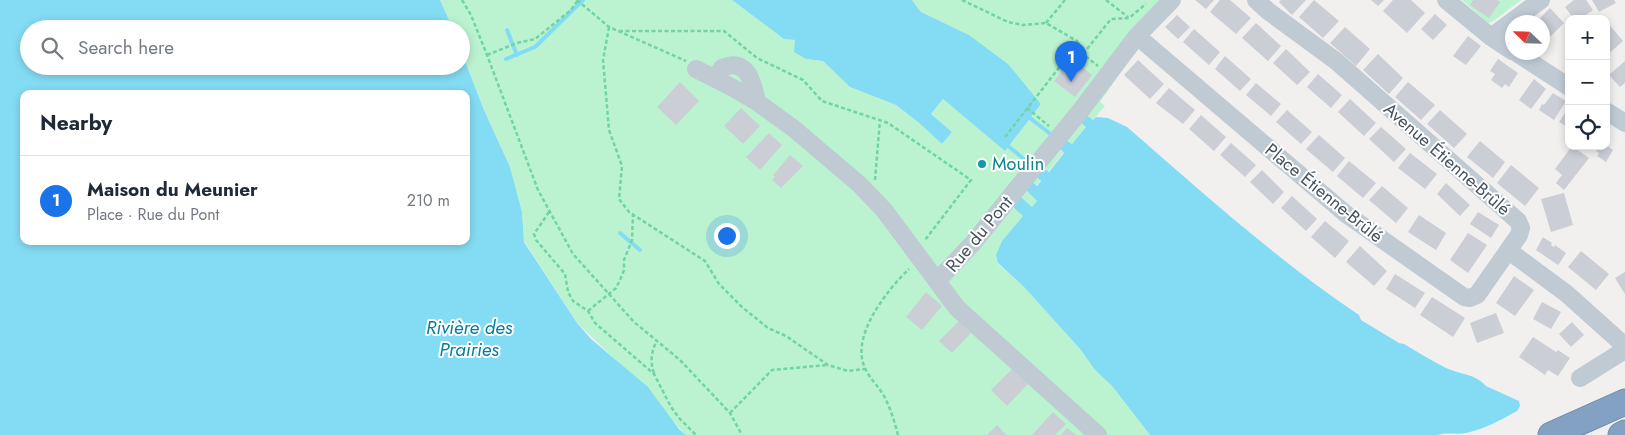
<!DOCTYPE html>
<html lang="en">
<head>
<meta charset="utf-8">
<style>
  :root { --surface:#fff; --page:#f6f6f7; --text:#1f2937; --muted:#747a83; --line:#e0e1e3; --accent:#1a73e8 }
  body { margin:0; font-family:Jost,sans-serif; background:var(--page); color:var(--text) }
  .controls { position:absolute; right:15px; top:15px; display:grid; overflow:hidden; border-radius:10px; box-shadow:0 2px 8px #0003 }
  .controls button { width:45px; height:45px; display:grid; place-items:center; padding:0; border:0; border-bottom:1px solid var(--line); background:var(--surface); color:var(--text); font:25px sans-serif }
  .compass { position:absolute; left:1505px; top:15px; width:45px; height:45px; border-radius:50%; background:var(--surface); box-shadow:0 2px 8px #0003; rotate:293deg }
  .you { position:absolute; left:726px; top:235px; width:18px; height:18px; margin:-12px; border:4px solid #fff; border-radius:50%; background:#1a73e8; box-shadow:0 0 0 8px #1a73e833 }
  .badge { display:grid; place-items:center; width:32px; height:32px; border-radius:50%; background:var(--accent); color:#fff; font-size:16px; font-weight:700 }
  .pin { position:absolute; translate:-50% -41px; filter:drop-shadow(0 1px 2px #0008) }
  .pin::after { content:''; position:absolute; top:26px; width:18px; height:15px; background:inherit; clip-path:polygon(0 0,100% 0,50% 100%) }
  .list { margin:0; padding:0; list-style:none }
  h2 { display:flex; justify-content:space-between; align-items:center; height:65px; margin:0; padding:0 20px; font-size:21px }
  h2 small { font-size:16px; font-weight:400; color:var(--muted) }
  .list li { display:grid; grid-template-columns:32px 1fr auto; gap:15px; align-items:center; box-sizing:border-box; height:90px; padding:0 20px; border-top:1px solid var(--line) }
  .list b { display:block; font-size:19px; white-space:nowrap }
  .list p { margin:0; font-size:16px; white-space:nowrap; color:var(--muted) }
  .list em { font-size:16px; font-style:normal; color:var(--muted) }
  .icon { flex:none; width:28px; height:28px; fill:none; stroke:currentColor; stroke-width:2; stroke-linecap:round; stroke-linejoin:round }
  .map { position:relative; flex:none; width:1625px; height:435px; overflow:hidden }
  .search { position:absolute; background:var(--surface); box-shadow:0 2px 8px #0003; left:20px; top:20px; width:450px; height:55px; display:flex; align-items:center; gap:12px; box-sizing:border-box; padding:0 18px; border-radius:28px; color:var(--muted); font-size:19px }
  .panel { position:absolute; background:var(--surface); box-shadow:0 2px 8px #0003; left:20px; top:90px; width:450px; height:155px; border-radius:10px }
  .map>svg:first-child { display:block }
  .green { fill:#bbf3d1 }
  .water { fill:#84dcf4; fill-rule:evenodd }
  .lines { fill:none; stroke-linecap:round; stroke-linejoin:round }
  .stream { stroke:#84dcf4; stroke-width:4 }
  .building { fill:#cbced5 }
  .highway-casing { stroke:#6e8cae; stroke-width:27 }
  .path { stroke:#70d4a3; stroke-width:2.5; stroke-dasharray:4 2.5; stroke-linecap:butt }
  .minor { stroke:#bfcad3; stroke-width:18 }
  .highway { stroke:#83a1c2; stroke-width:25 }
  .culture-dot { fill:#0f9aa8; stroke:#fff; stroke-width:2 }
  .labels { text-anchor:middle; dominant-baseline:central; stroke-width:4; stroke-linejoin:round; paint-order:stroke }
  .street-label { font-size:18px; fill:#46535f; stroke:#fff }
  .culture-label { font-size:18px; fill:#0d838f; stroke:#fff; text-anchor:start }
  .water-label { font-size:19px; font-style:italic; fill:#037d9e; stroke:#fff }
</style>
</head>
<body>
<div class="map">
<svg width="1625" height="435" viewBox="0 0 1625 435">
  <rect width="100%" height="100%" fill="#f2efef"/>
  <path class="green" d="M440 0H732L784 39 795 40 806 59 823 61 850 87 896 105 918 122 942 144 952 132 931 114 943 99 1005 150 1041 104 969 35 921 12 912 0H1162L1102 68 1116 79 1100 102 1105 106 1093 120 1085 114 1086 127 1072 144 1066 139 1059 147 1064 152 1048 172 1043 168C1041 183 1040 185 1026 190L1037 201 1032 207 1021 197 1013 207 1024 216 1002 241 998 264 1025 288 1080 349 1095 370 1112 386 1150 435H686L619 363 577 323 524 241 522 212 510 167 484 110 461 51V29H453Z
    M1462 0H1521L1492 22 1488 23Z"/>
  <path class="water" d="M0 0H440L453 29H29V66H461V51L484 110 510 167 522 212 524 242 577 323 591 339 648 387 679 429 686 435H0ZM24 94H466V241H24Z
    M732 0H912L921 12 969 35 1008 64 1041 104 1005 151 943 99 931 114 952 132 942 144 918 122 896 105 850 87 823 61 806 59 794 52 795 40 784 39Z
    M1085 114 1093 120 1096 117 1108 118 1127 127C1202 192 1277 260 1359 315L1361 320 1399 343 1404 344C1418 352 1432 361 1446 368 1459 374 1476 374 1486 386L1519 401 1520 406 1517 411C1501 420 1484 429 1466 433 1457 435 1445 432 1438 435H1150L1112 386 1095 370 1080 349 1025 288 998 263 996 255 1002 241 1023 216 1013 207 1021 197 1032 207 1037 201 1026 190 1032 182 1037 186 1041 181 1036 176 1043 168 1049 172 1064 153 1059 147 1065 139 1072 144 1086 127 1079 121Z"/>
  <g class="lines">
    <path class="stream" d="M507 30 517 55
      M506 59 535 47 583 0
      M1030 118 1053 136
      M1008 146 1030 164
      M620 233 640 250"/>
  </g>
  <path class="building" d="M1195 0H1214L1206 9Z
    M1220 0H1230L1251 18 1236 34 1210 12Z
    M1281 0H1306L1292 15 1279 2Z
    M1314 0 1339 21 1323 38 1299 17Z
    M1371 0H1384L1378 6Z
    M1393 0H1411L1425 13 1407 33 1383 11Z
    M1473 0H1497L1500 2 1489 18 1470 5Z
    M1574 0H1586L1593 10 1580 19H1574L1565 7Z
    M1592 0H1614L1616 3 1599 12Z
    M1550 8 1564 23 1549 38 1542 32V22H1536Z
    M1435 14 1447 25 1433 40 1421 29Z
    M1177 15 1190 27 1178 39 1165 27Z
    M1256 23 1281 46 1268 61 1242 38Z
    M1608 23 1623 41 1606 56V25Z
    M1345 27 1370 49 1356 66 1330 43Z
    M1194 29 1220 52 1209 65 1183 42Z
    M1468 36 1481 46 1466 65 1453 56Z
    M1286 49 1310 72 1297 85 1273 63Z
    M1378 54 1403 78 1389 94 1363 70Z
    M1225 56 1251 79 1240 91 1215 69Z
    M1498 59 1518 73 1509 87 1505 84 1502 88 1491 80 1495 74 1490 71Z
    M1138 60 1164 84 1150 99 1124 75Z
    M1625 61V83L1620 87 1609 75Z
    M1078 64 1092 75 1075 97 1054 81 1065 67 1072 72Z
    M1318 74 1342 95 1331 108 1307 87Z
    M1534 79 1546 89 1531 109 1519 100Z
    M680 82 699 101 676 125 657 107Z
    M1408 82 1435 105 1421 120 1395 97Z
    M1256 83 1281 104 1271 116 1246 95Z
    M1169 88 1195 110 1183 124 1156 103Z
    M1553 93 1566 101 1554 120 1539 110 1542 104 1544 105Z
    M1350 99 1376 123 1364 136 1338 112Z
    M1569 107V128L1559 122Z
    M741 108 760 126 743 144 724 126Z
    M1287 110 1312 132 1301 144 1276 122Z
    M1440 110 1467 134 1454 148 1427 124Z
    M1201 115 1226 137 1214 151 1189 129Z
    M1381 127 1406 149 1394 162 1369 139Z
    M769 133 782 145 760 170 746 157Z
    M1319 135 1345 158 1333 172 1306 149Z
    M1480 141 1505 162 1493 178 1467 157Z
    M1231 143 1256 165 1245 177 1220 155Z
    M1572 146 1589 158 1564 190 1556 183 1562 175 1555 169Z
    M1599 146H1607L1613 150 1606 162 1597 156 1599 153 1596 151Z
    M1410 153 1437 174 1425 189 1398 168Z
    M790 155 803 166 781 188 772 180 775 177 773 175Z
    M1349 161 1376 183 1363 198 1337 176Z
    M1511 165 1539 188 1525 206 1497 183Z
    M1262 170 1284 192 1273 204 1250 182Z
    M1446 183 1470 205 1460 216 1437 194Z
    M1382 186 1408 208 1396 223 1369 200Z
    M1564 193 1573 225 1551 232 1541 199Z
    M1292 196 1317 219 1306 231 1281 208Z
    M1478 212 1499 225 1491 238 1470 224Z
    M1419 215 1446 233 1436 250 1408 232Z
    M1325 221 1349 241 1335 258 1311 237Z
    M1468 233 1487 245 1468 273 1450 260Z
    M1543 237 1552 243 1551 245 1554 247 1555 245 1566 253 1559 264 1558 265 1536 250Z
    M1360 246 1387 271 1374 286 1346 262Z
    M1581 251 1609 274 1596 290 1568 267Z
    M1625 272V294L1615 278Z
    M1395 274 1425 293 1415 308 1386 289Z
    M1514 276 1534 290 1515 316 1496 303Z
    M926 292 942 306 922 330 906 317Z
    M1432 297 1465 318 1453 337 1420 315Z
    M1542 302 1561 312 1551 329 1533 319Z
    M1496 313 1504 333 1477 343 1470 323Z
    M959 321 971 333 952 353 939 341Z
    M1572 322 1584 335 1571 347 1559 334Z
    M1533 337 1556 352 1558 350 1570 358 1558 376 1548 370 1545 375 1519 357Z
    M1012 369 1028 384 1007 406 991 390Z
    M1053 412 1066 424 1055 435H1032Z
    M997 425 1006 435H987Z
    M1067 428 1076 435H1061Z"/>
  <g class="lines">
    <defs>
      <path id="highway" d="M1551 435 1625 402
        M1621 435 1625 433"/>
    </defs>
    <use href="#highway" class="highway-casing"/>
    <path class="path" d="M462 0 471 15 487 55 538 190 573 254 634 322 680 360 730 413 742 435
      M577 0 609 27 686 61
      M962 0 1008 22 1023 25 1046 23 1077 41 1083 54 1098 66
      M1106 0 1128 17
      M1046 23 1065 0
      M609 27 603 60 609 130 622 166 619 199 629 212 705 261 719 284 742 307 768 328 786 336 828 365 848 371 865 369
      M619 31H724L757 58 803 80 822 101 888 123 971 180 925 240
      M1083 54 1111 19 1129 18 1146 4
      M487 55 517 43 535 39 571 10 578 0
      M1027 108 1049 126
      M1005 137 1079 42
      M875 180 880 120
      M549 212 534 234 536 240 565 274 568 292 573 301 588 311 595 323 654 374 671 407 679 418 696 435
      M588 311 616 288 620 280 624 270V260L632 240 633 215
      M654 373C650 362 651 351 657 341
      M730 413 772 370 827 365
      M898 435C895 423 891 410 885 398 880 388 871 380 866 370 848 338 888 289 909 269"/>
    <path class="minor" d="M1446 0 1491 37 1512 51
      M1137 36 1346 214 1464 297 1470 298 1477 295 1519 235 1521 228 1518 221 1336 61 1268 11 1256 0
      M1491 37 1541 0
      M1515 52 1569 87
      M696 69 735 89 757 102 793 128 859 184 884 210 957 308 1098 435
      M715 79 722 68C748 57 753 83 757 102
      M1606 111 1625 123
      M1509 251 1567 294 1625 346
      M937 281 974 242 1019 186 1081 110 1137 36 1172 0
      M1580 378 1625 350"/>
    <use href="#highway" class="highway"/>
  </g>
  <circle class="culture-dot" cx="982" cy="164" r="5"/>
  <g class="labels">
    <g class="street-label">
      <text transform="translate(1447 159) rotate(41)">Avenue Étienne-Brûlé</text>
      <text transform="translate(1324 193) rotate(39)">Place Étienne-Brûlé</text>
      <text transform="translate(979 234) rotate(-50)">Rue du Pont</text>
    </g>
    <g class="culture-label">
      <text x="992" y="164">Moulin</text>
    </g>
    <g class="water-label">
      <text x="469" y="327">Rivière des<tspan x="469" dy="22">Prairies</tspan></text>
    </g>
  </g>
</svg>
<div class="controls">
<button>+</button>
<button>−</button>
<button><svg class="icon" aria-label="locate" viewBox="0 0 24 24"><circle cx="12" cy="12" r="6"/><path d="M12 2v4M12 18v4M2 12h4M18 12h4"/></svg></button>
</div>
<svg class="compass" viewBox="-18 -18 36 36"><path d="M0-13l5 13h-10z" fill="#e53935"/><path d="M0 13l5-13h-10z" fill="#747a83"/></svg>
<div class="you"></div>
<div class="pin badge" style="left:1071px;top:82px">1</div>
<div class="search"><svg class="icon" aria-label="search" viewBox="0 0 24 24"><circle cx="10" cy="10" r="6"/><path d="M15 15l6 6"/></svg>Search here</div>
<section class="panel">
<h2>Nearby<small></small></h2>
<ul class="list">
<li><span class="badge">1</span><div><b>Maison du Meunier</b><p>Place · Rue du Pont</p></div><em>210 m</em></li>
</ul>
</section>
</div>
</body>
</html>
